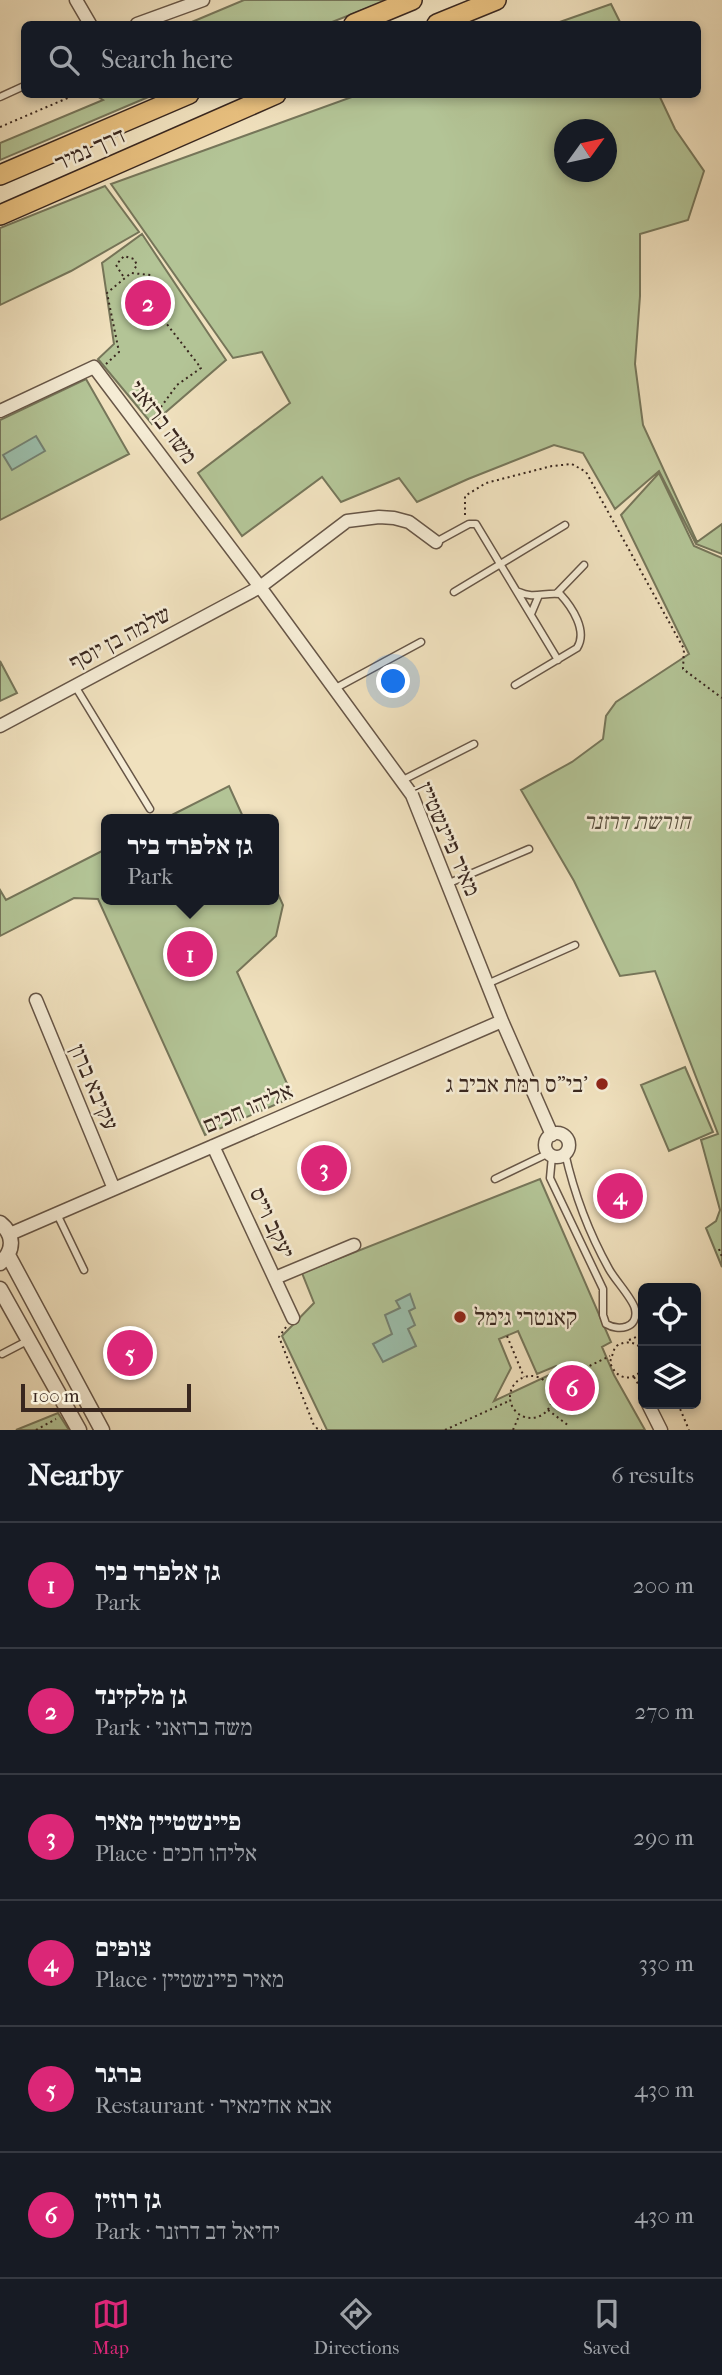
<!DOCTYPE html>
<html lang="en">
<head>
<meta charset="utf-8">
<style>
  :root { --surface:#171b24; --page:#20242c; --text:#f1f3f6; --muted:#9ea1a6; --line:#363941; --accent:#db2777 }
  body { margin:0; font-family:"IM FELL French Canon","Frank Ruhl Libre",serif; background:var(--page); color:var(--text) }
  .controls { position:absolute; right:21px; bottom:21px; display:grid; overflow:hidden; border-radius:10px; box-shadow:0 4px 10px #0003 }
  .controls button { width:63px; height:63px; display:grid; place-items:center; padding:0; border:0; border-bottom:2px solid var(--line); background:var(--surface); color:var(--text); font:35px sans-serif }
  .compass { position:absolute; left:554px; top:119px; width:63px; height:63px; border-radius:50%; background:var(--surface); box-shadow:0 4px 10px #0003; rotate:57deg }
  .scale { position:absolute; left:21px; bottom:18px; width:170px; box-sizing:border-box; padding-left:7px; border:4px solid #39271f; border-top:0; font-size:19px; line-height:24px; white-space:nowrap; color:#39271f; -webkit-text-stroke:5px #f5ecd5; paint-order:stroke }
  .you { position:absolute; left:394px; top:682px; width:24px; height:24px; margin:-18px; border:5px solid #fff; border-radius:50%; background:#1a73e8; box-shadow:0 0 0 10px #1a73e833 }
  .badge { display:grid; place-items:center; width:46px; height:46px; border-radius:50%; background:var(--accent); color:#fff; font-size:23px; font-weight:700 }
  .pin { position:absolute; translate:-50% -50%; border:4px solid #fff; box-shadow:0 2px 7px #0006 }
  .popup { position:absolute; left:101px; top:814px; width:178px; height:91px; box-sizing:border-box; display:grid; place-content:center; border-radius:10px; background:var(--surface); filter:drop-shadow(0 2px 5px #0005); font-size:23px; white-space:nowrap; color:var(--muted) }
  .popup b { font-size:26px; color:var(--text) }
  .popup::after { content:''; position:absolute; left:50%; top:100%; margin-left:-14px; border:14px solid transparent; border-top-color:var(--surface) }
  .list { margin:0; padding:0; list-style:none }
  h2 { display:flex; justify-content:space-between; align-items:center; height:91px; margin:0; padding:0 28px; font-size:30px }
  h2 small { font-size:23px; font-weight:400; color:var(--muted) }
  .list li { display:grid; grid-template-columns:46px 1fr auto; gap:21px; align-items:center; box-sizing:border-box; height:126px; padding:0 28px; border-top:2px solid var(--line) }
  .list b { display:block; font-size:26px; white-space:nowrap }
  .list p { margin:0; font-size:23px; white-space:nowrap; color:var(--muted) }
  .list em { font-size:23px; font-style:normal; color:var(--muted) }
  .icon { flex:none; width:38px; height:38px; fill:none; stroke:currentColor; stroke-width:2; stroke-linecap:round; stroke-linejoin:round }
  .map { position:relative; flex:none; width:722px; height:1430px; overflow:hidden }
  .search { position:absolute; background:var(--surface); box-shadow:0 4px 10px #0003; left:21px; right:21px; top:21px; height:77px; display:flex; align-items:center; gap:18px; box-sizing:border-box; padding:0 24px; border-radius:10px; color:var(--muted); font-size:26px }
  .sheet { height:847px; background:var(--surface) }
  nav { display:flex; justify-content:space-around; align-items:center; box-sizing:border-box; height:98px; border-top:2px solid var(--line); background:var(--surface); font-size:19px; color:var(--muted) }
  nav a { display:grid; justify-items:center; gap:4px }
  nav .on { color:var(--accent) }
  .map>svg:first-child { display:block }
  .green { fill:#b3c496; stroke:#76765a; stroke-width:2; fill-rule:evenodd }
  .water { fill:#9bbeab; stroke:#748273; stroke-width:2 }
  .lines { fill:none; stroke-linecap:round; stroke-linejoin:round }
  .service-casing { stroke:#675647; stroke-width:9 }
  .minor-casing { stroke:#675647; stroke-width:15 }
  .tertiary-casing { stroke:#675647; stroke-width:17 }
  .trunk-casing { stroke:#39271f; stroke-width:22 }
  .path { stroke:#39271f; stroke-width:2; stroke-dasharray:2 3.5; stroke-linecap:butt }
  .service { stroke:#f5ecd5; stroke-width:6 }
  .minor { stroke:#f5ecd5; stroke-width:12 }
  .tertiary { stroke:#f5ecd5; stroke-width:14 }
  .trunk { stroke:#e8c07f; stroke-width:19 }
  .poi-dot { fill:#8f2418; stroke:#f5ecd5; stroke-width:2.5 }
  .labels { text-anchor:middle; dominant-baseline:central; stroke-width:5; stroke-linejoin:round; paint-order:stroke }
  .street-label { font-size:23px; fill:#39271f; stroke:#f5ecd5 }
  .park-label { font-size:23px; font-style:italic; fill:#584e3d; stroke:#f5ecd5 }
  .poi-label { font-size:23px; fill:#39271f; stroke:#f5ecd5; text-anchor:end }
</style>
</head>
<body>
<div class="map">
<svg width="722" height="1430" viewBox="0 0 722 1430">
  <rect width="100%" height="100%" fill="#f0e1be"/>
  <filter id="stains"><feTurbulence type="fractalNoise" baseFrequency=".00286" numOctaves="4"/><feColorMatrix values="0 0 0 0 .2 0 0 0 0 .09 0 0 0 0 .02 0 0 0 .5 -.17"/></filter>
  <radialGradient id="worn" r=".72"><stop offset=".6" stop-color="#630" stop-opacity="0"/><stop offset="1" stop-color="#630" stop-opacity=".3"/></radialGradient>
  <path class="green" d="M244 0H388L327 24H187Z
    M611 4 621 24H554Z
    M360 94 659 95 675 129 704 171 688 220 640 234V296L635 364 643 425 697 542 722 524V554L696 544 659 471 615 509 583 453 554 445 468 479 417 502 399 478 341 502 322 477 242 536 198 473 290 403 262 352 233 358 111 184ZM564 130H606V172H564Z
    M103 95H153L0 160V143L103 100 100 98Z
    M105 186 139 232 71 271 0 305V228Z
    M142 234 226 360 152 424 98 359 114 344 102 263Z
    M86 379 129 454 0 520V420Z
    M659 473 694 546 722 558V1267L706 1228 716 1221 720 1210 701 1140 718 1134 655 971 620 976 574 881 521 790 572 762 603 739 606 716 616 702 689 654 621 515Z
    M0 661 17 693 0 701Z
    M229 786 244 819H164Z
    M106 849V900H274V885L283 905 276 936 237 972 293 1097 205 1135 98 899 74 898 0 936V890L6 900Z
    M685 1067 713 1132 669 1151 641 1085Z
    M540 1179 611 1342 602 1347 614 1375 645 1430H327L282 1336 314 1303 302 1273ZM518 1331 537 1374 556 1366 558 1371 494 1401 511 1368 499 1339Z
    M58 1413 69 1430H16Z"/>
  <path class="water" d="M36 436 45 451 12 470 3 455Z
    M410 1294 415 1308 409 1311 415 1325 408 1329 416 1346 383 1362 373 1344 392 1334 385 1315 400 1308 396 1301Z"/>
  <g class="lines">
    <defs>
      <path id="service" d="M0 97 24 86
        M436 542 469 524H476L558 660
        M454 592 565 525
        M557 593 584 565
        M531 614 539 595
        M515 685 577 648C588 631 572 607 560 594 545 592 533 599 519 592
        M75 686 150 809
        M334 689 421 642
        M401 781 474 744
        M447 884 529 849
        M487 984 575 945
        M552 1156 550 1178 603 1289V1315L606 1324C618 1331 639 1329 635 1309 633 1299 615 1280 609 1269 589 1233 574 1193 565 1153
        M495 1179 549 1153
        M57 1214 84 1270
        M2 1354 27 1341"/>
      <path id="minor" d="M76 0 90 24
        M137 24 203 0
        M0 411 94 367 260 587 412 795 502 1021 552 1135
        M0 726 260 587 347 521 379 517 394 518 409 522 436 542
        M36 1000 114 1189
        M545 1145a12 12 0 1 1 24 0a12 12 0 1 1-24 0Z
        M213 1146 293 1318
        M10 1234 502 1021
        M275 1278 354 1245
        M648 1404 661 1430"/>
      <path id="tertiary" d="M0 1223C14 1234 15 1251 0 1263
        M8 1255 102 1430
        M0 1289 79 1430"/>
      <path id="trunk" d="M354 24 412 0
        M437 24 496 0
        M0 175 189 94
        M0 215 276 94"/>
    </defs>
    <use href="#service" class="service-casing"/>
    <use href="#minor" class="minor-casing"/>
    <use href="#tertiary" class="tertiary-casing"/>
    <use href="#trunk" class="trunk-casing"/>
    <path class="path" d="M0 127 77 94
      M123 276 116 265 124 256 134 259 137 265 133 271
      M106 364 119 352 107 293 131 273 151 275 160 297 166 323 201 368 177 385 150 422
      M465 515V496L486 483 552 466 572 464 586 472 684 649 683 669 722 698
      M719 1249 722 1257
      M286 1327 279 1337 315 1428
      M507 1336 524 1377
      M629 1340 643 1334
      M643 1350C635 1341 625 1340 615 1347L610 1362C615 1379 632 1383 643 1369
      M510 1397a21 21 0 1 1 42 0a21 21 0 1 1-42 0Z
      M634 1377 643 1392
      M550 1385 610 1356
      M678 1404 689 1430
      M548 1410 569 1426
      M316 1428 322 1430
      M36 1430 56 1419
      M445 1430 509 1401
      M513 1430 519 1416"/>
    <use href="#service" class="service"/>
    <use href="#minor" class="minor"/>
    <use href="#tertiary" class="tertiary"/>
    <use href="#trunk" class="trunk"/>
  </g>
  <g class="poi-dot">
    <circle cx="602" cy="1084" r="7"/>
    <circle cx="460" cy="1317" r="7"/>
  </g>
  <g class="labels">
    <g class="street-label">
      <text transform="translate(90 149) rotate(-24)">דרך נמיר</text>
      <text transform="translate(163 422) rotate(53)">משה ברזאני</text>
      <text transform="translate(120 638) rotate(-28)">שלמה בן יוסף</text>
      <text transform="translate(449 839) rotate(66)">מאיר פיינשטיין</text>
      <text transform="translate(94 1087) rotate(67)">עקיבא ברון</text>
      <text transform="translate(248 1108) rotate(-23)">אליהו חכים</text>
      <text transform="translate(272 1223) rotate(65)">יעקב וייס</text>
    </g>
    <g class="park-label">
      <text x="637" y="821">חורשת דרזנר</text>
    </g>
    <g class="poi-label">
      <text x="588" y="1084">בי"ס רמת אביב ג'</text>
      <text x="474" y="1317" text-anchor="start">קאנטרי גימל</text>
    </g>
  </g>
  <rect width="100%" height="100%" filter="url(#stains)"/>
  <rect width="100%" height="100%" fill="url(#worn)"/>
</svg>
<div class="controls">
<button><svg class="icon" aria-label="locate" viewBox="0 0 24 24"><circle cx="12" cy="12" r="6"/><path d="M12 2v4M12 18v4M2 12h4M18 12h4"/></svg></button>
<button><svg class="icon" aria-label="layers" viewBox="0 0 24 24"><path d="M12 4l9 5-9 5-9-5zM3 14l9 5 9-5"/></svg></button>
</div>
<svg class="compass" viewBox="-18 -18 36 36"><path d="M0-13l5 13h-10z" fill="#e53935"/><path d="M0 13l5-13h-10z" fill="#9ea1a6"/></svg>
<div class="scale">100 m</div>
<div class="you"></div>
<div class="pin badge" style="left:190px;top:954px">1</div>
<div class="popup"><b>גן אלפרד ביר</b>Park</div>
<div class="pin badge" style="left:148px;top:303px">2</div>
<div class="pin badge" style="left:324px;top:1168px">3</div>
<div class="pin badge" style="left:620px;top:1196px">4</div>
<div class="pin badge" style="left:130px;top:1353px">5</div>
<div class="pin badge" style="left:572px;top:1388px">6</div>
<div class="search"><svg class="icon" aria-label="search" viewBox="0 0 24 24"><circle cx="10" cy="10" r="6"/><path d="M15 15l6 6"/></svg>Search here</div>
</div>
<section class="sheet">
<h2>Nearby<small>6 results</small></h2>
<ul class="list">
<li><span class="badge">1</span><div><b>גן אלפרד ביר</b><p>Park</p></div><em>200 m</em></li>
<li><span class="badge">2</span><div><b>גן מלקינד</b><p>Park · משה ברזאני</p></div><em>270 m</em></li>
<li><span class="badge">3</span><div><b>פיינשטיין מאיר</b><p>Place · אליהו חכים</p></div><em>290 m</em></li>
<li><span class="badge">4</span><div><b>צופים</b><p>Place · מאיר פיינשטיין</p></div><em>330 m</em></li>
<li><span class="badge">5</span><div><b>ברגר</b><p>Restaurant · אבא אחימאיר</p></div><em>430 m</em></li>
<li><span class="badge">6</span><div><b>גן רוזין</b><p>Park · יחיאל דב דרזנר</p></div><em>430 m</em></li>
</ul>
</section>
<nav>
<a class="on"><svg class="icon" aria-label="map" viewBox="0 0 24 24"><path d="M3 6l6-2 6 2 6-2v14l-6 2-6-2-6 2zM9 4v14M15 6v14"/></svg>Map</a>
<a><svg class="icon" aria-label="directions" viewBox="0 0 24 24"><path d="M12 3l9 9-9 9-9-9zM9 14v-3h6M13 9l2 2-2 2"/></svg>Directions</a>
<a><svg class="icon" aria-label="saved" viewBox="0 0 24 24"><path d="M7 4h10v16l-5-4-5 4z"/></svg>Saved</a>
</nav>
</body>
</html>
